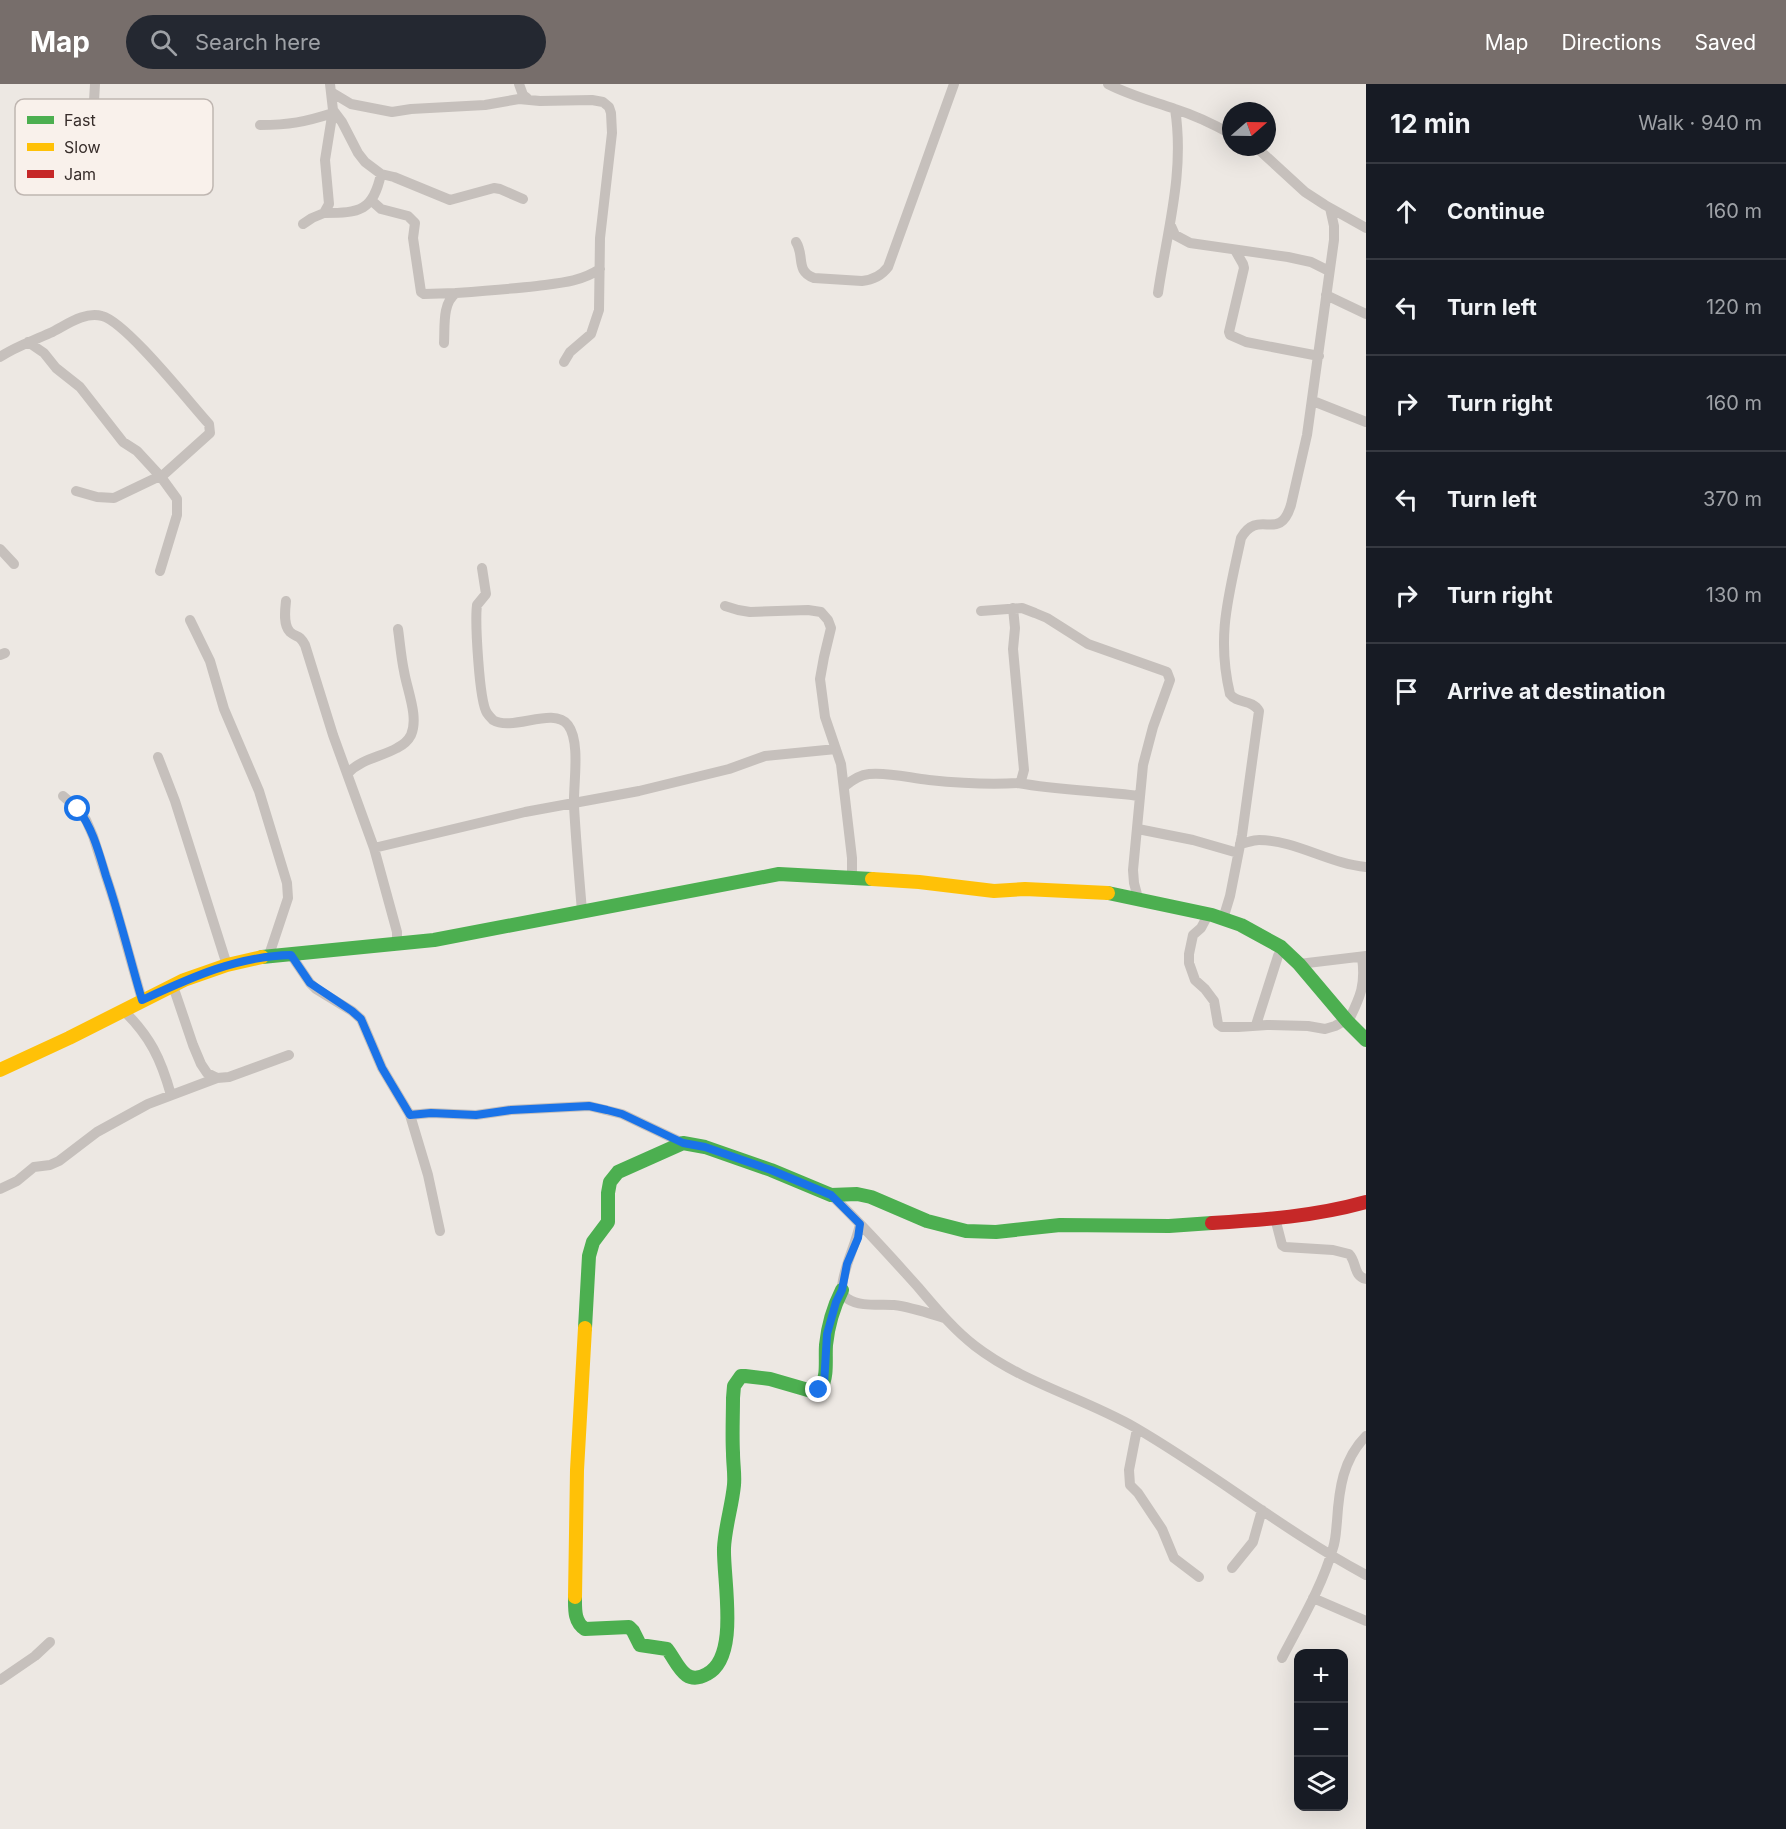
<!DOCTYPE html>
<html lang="en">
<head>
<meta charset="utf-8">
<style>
  :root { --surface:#171b24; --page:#242831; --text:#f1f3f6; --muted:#9ea1a6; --line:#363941; --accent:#776e6b }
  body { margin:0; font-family:Inter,sans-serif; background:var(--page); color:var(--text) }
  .controls { position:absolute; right:18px; bottom:18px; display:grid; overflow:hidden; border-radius:12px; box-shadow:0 6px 24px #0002 }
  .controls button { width:54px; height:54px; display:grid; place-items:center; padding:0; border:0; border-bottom:2px solid var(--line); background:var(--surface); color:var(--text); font:30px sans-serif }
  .compass { position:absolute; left:1222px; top:18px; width:54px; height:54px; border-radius:50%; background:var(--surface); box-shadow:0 6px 24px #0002; rotate:70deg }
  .stop { position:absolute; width:18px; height:18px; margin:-14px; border:4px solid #1a73e8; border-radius:50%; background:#fff }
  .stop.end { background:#1a73e8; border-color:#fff; box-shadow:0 2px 6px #0008 }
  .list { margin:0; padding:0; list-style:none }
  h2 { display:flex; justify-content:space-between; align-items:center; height:78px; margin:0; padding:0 24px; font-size:26px }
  h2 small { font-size:20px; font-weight:400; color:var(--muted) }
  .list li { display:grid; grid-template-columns:39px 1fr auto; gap:18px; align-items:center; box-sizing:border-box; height:96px; padding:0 24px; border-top:2px solid var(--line) }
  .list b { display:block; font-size:22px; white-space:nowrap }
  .list em { font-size:20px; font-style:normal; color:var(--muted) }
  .icon { flex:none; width:33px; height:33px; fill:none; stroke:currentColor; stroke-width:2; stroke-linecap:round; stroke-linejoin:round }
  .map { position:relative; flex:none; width:1366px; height:1745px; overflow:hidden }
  header { display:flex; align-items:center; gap:36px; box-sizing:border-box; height:84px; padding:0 30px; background:var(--accent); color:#fff }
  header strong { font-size:28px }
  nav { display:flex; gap:33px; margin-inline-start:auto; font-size:21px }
  .search { width:420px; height:54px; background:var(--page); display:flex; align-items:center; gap:15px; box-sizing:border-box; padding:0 21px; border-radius:33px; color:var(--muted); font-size:22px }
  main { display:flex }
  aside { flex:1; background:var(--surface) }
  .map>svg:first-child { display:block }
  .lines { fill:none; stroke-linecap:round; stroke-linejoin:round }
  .street { stroke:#c6c0bc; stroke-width:10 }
  .fast { stroke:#4caf50; stroke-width:14 }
  .slow { stroke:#ffc107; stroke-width:14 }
  .jam { stroke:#c62828; stroke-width:14 }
  .route { stroke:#1a73e8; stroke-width:8 }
  .key { fill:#f9f1eb; stroke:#bfb6b1; stroke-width:1.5 }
  .key-label { font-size:16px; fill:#372d2a }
</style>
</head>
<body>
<header>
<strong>Map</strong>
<div class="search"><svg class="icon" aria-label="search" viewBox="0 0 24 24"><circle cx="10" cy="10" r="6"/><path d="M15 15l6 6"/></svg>Search here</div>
<nav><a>Map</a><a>Directions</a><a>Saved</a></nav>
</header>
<main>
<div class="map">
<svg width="1366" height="1745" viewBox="0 0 1366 1745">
  <rect width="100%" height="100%" fill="#ede8e3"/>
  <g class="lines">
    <path class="street" d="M519 0 523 11 527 14
      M1108 0C1129 11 1152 17 1175 25 1194 31 1213 40 1231 50
      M331 8 351 20 392 28 411 25 485 21 519 15 540 17 592 16 603 18 609 23 611 29 612 49 600 154 599 226 591 250 570 268 564 278
      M333 26 342 38 358 69 365 78 381 90 394 93 450 116 494 104 500 105 523 115
      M260 41C289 41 305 38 333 29
      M1256 63 1305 108 1325 121 1366 144
      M83 67V41L94 17 95 0
      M372 117 381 125 408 132 415 139 413 154 421 208 424 210 456 209
      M324 129C360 129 373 127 381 90
      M303 140 312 134 324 129 329 120 325 76 333 26 330 0
      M1171 142 1175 151 1190 159 1288 173 1311 178 1329 187
      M796 158C805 172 795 187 814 194L862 197C872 196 882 191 888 183L954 0
      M1235 166 1243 180 1244 184 1229 248 1230 251 1246 258 1319 272
      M1158 209C1167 147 1185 88 1175 25
      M1326 211 1366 230
      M28 258 44 269 56 284 80 303 123 358 137 367 161 393 177 415V431L160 487
      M444 259C445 243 442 219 456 209 483 207 510 205 537 202 560 199 580 198 600 185
      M0 273C16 262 33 257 50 249 65 242 84 227 102 232 126 238 189 318 209 340L210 349 161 393
      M1313 317 1366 338
      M76 407 97 413 114 414 160 392
      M0 465 14 480
      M482 484 486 510 477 521C475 537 479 617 487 629 489 632 491 634 493 636 513 648 553 622 568 641 581 658 573 701 574 722 576 757 579 792 582 827
      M286 517C285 526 283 541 290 548 297 554 299 550 305 561L333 651 374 764 397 848V861
      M725 522 738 526 750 528 808 526 821 528 828 536 831 544 824 573 820 595 825 633 841 680 852 774V795
      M981 527 1022 524 1035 529 1047 534 1088 560 1167 588 1170 596 1153 643 1143 681 1133 786 1134 799 1138 814
      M190 536 210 577 224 625 259 707 287 799 288 814 269 871
      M0 571 5 569
      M158 673 175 717 227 881
      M348 689C361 675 381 673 397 664 403 661 408 657 411 651 419 633 407 606 404 587 401 573 400 559 398 545
      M1018 699C1058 706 1098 707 1139 712
      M845 702C852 696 859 691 869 690 889 688 910 694 929 696 958 699 989 701 1018 699L1021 697 1024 686 1013 565 1015 544 1013 524
      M63 712 78 725 86 736 93 752 114 817 142 916
      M1138 745 1193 756 1238 769
      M1240 760C1246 759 1253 756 1259 756 1295 756 1330 780 1366 783
      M374 764 525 728 639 707 729 685 765 672 836 665
      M1208 831 1201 844 1193 851 1189 870V879L1195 896 1205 905 1214 917 1218 940 1222 943H1238L1267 941 1308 942 1325 945 1335 942 1346 936
      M1223 835 1230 812 1242 751 1259 627C1252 615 1237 620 1230 610 1216 552 1229 511 1241 454 1259 423 1279 460 1291 421L1307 351 1334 156V142L1330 124
      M291 871 310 899 316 905 352 927 361 935 382 984 410 1031 428 1091 440 1147
      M1299 880 1366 872
      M173 902 193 961 201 980 207 989 217 994 229 993 289 971
      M123 926C150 952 161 975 171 1011
      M1348 938C1360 913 1366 902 1362 873
      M1256 941 1278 872 1283 865
      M410 1031 431 1029 476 1031 511 1026 589 1022 622 1030 683 1059
      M0 1105 17 1097 34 1083 50 1081 59 1077 97 1048 148 1020 217 994
      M831 1111C862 1140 890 1172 918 1203 936 1224 953 1245 975 1262 1023 1299 1084 1314 1136 1344 1215 1390 1286 1448 1366 1491
      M1275 1134 1282 1161 1285 1163 1333 1166 1349 1170C1357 1178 1353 1192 1366 1195
      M860 1140C856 1161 844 1181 842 1203 842 1208 843 1212 848 1215 860 1223 880 1220 894 1221 911 1223 928 1229 944 1234
      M1137 1345 1129 1386 1130 1401 1138 1409 1162 1445 1174 1474 1199 1493
      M1232 1484 1253 1458 1262 1426
      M1313 1514 1366 1537
      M1282 1574C1300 1539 1322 1503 1333 1464 1336 1455 1336 1446 1337 1437 1339 1405 1343 1375 1366 1352
      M0 1596 35 1572 50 1558"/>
    <path class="fast" d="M1108 809 1212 831 1241 841 1281 863 1299 880 1348 938 1366 956
      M262 873 434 856 779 790 872 795
      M585 1244 589 1172 593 1158 608 1138V1109L610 1098 618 1088 683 1059 705 1063 771 1086 831 1111 857 1110 871 1113 927 1137 966 1147 996 1148 1060 1141 1169 1142 1212 1139
      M575 1513C575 1525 574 1538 585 1545L629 1543 633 1547 640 1561 667 1565C678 1579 684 1603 707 1590 740 1573 723 1496 724 1464 725 1443 732 1422 734 1401 735 1390 733 1380 733 1369 732 1351 733 1332 733 1314L734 1302 741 1292H745L770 1295 808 1306 814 1307 821 1304C828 1292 825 1275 826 1261 828 1241 833 1224 842 1206"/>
    <path class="slow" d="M872 795 919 798 994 807 1025 805 1108 809
      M0 986 69 954 184 896 227 881 262 873
      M575 1513 577 1386 585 1244"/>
    <path class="jam" d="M1212 1139C1264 1136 1316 1132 1366 1118"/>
  </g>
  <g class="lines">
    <path class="route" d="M78 725C93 745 99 769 106 792 120 833 130 875 142 916 190 894 237 872 291 871L310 899 352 927 361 935 382 984 410 1031 431 1029 476 1031 511 1026 589 1022 607 1026 622 1030 683 1059 705 1063 771 1086 831 1111 860 1140 858 1154 847 1180 842 1206 836 1218 827 1250 824 1301 819 1306"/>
  </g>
  <rect x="15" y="15" width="198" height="96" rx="9" class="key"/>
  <rect x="27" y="32" width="27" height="8" fill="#4caf50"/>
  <rect x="27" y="59" width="27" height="8" fill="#ffc107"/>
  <rect x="27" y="86" width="27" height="8" fill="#c62828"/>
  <g class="key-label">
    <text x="64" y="42">Fast</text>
    <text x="64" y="69">Slow</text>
    <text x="64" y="96">Jam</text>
  </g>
</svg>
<div class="controls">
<button>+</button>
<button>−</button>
<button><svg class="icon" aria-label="layers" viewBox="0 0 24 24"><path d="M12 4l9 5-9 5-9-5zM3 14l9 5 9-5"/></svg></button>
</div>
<svg class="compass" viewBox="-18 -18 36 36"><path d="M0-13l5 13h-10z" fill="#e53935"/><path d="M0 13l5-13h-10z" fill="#9ea1a6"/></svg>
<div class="stop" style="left:78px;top:725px"></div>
<div class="stop end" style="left:819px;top:1306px"></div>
</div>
<aside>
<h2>12 min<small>Walk · 940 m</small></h2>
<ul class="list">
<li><svg class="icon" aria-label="ahead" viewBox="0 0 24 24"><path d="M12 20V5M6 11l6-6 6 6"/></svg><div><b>Continue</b></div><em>160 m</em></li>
<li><svg class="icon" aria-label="left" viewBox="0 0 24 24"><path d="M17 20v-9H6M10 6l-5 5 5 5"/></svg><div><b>Turn left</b></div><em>120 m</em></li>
<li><svg class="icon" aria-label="right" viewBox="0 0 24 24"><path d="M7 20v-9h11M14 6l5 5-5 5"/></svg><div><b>Turn right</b></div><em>160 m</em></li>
<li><svg class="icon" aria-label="left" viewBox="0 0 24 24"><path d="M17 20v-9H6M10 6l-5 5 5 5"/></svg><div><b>Turn left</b></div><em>370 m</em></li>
<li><svg class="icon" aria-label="right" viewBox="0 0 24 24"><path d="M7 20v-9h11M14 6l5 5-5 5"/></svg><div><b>Turn right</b></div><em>130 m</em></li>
<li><svg class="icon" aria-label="arrive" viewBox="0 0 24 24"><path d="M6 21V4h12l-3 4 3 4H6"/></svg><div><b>Arrive at destination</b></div></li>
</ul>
</aside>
</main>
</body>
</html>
